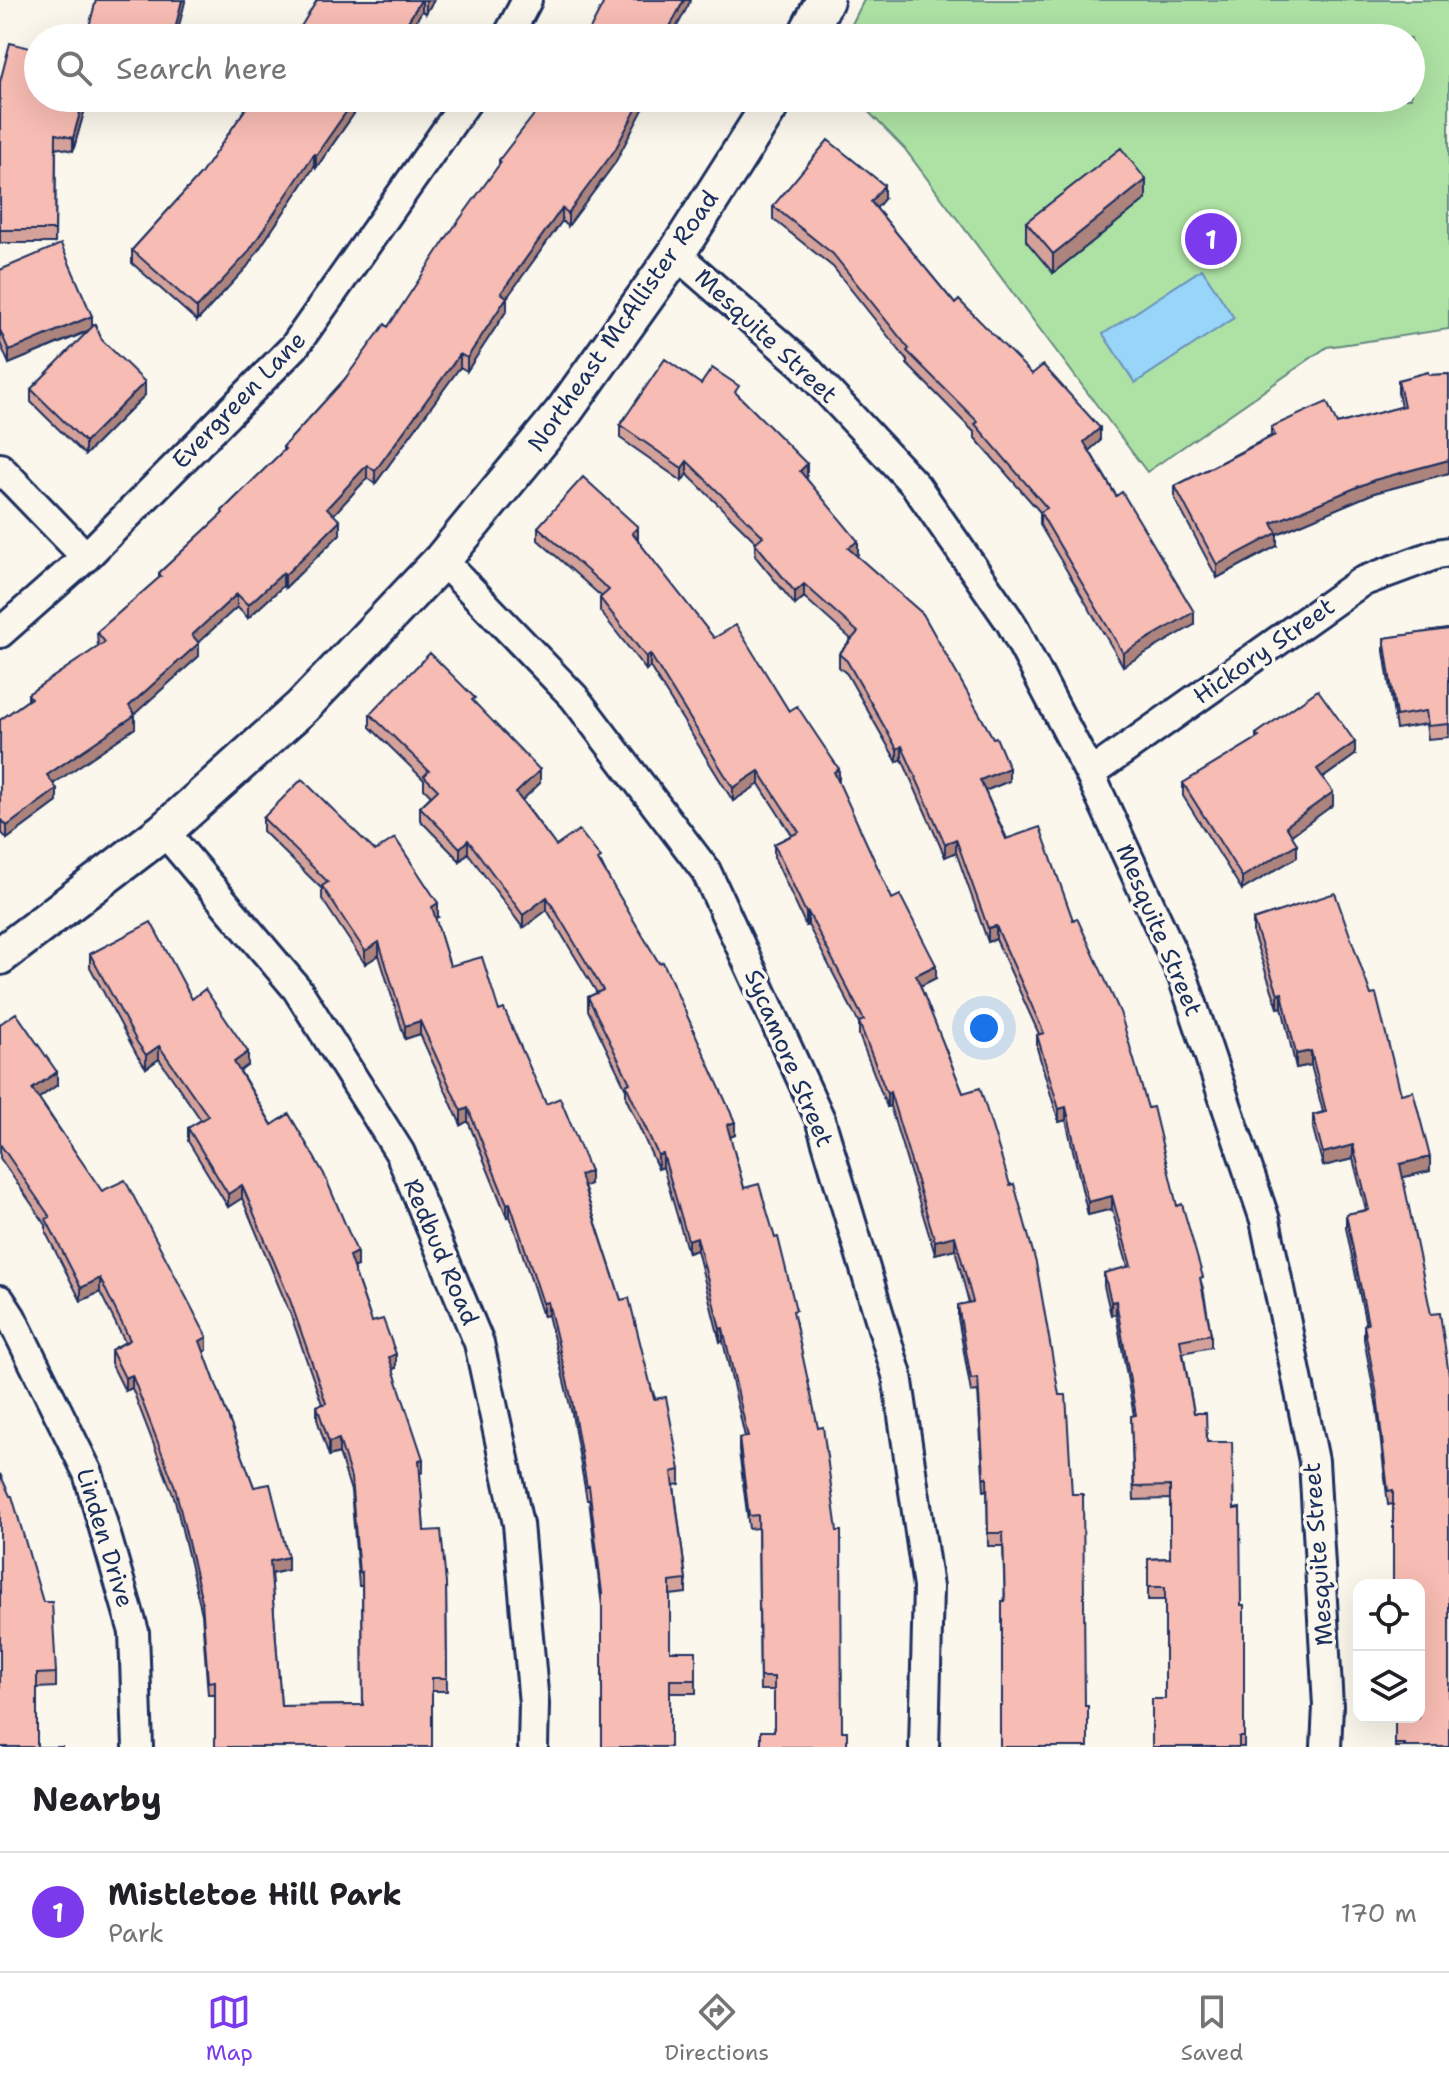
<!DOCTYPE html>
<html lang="en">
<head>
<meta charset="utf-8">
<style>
  :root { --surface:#fff; --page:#f2f2f2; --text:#202124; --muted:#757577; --line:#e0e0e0; --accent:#7c3aed }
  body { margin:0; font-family:"Shantell Sans",sans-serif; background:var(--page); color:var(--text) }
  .controls { position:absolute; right:24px; bottom:24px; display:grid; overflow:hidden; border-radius:16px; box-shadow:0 8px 32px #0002 }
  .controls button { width:72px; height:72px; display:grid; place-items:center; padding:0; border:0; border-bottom:2px solid var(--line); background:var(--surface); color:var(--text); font:40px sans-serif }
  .you { position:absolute; left:984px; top:1028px; width:28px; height:28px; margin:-20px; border:6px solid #fff; border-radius:50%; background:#1a73e8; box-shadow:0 0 0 12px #1a73e833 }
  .badge { display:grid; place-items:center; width:52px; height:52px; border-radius:50%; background:var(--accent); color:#fff; font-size:26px; font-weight:700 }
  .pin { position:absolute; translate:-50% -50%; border:4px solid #fff; box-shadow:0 2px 8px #0006 }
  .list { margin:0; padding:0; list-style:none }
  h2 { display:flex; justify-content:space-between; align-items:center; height:104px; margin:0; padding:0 32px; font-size:34px }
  h2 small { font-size:26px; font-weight:400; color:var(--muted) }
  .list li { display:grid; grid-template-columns:52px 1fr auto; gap:24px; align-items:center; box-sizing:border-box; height:120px; padding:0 32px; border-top:2px solid var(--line) }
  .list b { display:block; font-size:30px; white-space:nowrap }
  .list p { margin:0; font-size:26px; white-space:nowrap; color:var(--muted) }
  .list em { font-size:26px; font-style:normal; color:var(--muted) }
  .icon { flex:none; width:44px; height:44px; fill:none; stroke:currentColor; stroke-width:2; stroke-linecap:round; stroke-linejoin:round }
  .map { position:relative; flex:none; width:1449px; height:1747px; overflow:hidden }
  .search { position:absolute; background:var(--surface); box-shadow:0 8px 32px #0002; left:24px; right:24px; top:24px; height:88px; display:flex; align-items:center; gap:20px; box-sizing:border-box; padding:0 28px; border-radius:44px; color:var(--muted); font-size:30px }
  .sheet { height:224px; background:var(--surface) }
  nav { display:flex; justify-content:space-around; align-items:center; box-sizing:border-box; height:112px; border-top:2px solid var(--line); background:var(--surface); font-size:22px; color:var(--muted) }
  nav a { display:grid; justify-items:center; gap:4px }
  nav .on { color:var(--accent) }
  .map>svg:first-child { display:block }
  .green { fill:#aee2a4; stroke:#648881; stroke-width:2 }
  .water { fill:#99d4f9; stroke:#6792bb; stroke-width:2 }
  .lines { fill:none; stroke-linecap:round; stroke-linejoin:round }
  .minor-casing { stroke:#1b2f5e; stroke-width:34 }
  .tertiary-casing { stroke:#1b2f5e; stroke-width:42 }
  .minor { stroke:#fbf7ec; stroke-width:28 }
  .tertiary { stroke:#fbf7ec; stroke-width:36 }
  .wall { fill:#d4a29a; stroke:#1b2f5e; stroke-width:2 }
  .shaded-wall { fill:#ad847d; stroke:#1b2f5e; stroke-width:2 }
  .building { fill:#f7bcb3; stroke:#1b2f5e; stroke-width:2 }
  .labels { text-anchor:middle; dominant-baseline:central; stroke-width:7; stroke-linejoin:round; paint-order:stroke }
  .street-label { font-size:24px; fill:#1b2f5e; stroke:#fbf7ec }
</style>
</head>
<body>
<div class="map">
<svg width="1449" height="1747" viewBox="0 0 1449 1747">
  <rect width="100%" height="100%" fill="#fbf7ec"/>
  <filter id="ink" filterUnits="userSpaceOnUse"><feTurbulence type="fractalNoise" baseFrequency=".0125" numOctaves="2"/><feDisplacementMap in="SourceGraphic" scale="16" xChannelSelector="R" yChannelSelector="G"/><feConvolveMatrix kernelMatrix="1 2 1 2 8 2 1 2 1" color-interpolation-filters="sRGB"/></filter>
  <g filter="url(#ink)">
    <path class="green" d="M864 0H1449V329L1327 347 1147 472 904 148 855 98H1411V38H845Z"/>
    <path class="water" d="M1202 269 1234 318 1135 383 1103 334Z"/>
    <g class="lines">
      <defs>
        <path id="minor" d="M507 38 527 0
          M676 254 802 364 916 486 1011 623 1090 774 1183 977 1265 1220 1314 1461 1328 1706 1326 1747
          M0 468 86 557
          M442 560 574 697 706 871 820 1119 897 1375 928 1587 924 1747
          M0 633 86 557 294 347 469 98
          M1090 774 1361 582 1437 554 1449 552
          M164 831 297 989 400 1153 479 1343 518 1524 534 1704 533 1747
          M0 1300 11 1317 88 1473 134 1632 138 1747"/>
        <path id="tertiary" d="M805 38 825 0
          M0 956 164 831 302 707 442 560 565 410 676 254 775 98"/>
      </defs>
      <use href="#minor" class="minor-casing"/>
      <use href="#tertiary" class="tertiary-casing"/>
      <use href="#minor" class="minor"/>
      <use href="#tertiary" class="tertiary"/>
    </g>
    <path class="wall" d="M317 0H434L426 13 422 11Z
      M0 82 38 98H88L73 151 56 147 55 243H0Z
      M253 98H365L316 168 314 167 247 267 197 321 132 263V250L201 174Z
      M499 160 615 163 568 226 562 221 507 297V310L467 371 460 367 375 484 367 478 333 515 340 534 285 588 283 586 248 618 237 607 198 642 199 656 134 714 135 728 53 783 57 802 7 839 2 833 0 720 28 700V694L98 647 97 632 159 578V573L222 514V511L283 451V447L344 380 388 327 499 166Z
      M884 199 876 208 955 304 1032 374 1100 441 1089 450 1194 625 1123 666 1040 525V512L975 438V433L907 364V360L833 267 773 219V206Z
      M1146 199 1053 273 1026 241V222Z
      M0 270 92 328 145 395 85 455 31 402V389L89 331 9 364 0 343Z
      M1449 374V473L1374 493 1277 534V546L1217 578 1175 499V486L1271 436V427L1337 424 1401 407 1398 393V380L1429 375Z
      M701 384 739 396 807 477 806 478 858 554 856 555 1009 781 985 791 1177 1206 1203 1288 1211 1334V1347L1183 1353 1194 1413 1207 1442 1234 1509 1241 1605H1244V1747H1152L1165 1699V1600H1148V1559L1170 1558V1499L1134 1500 1131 1416H1134L1116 1314 1111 1315 1104 1286V1273L1128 1267 1112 1209 1088 1215 1066 1120 1059 1122 1037 1048V1035L1039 1034 996 939 988 942 956 852 945 857 902 759 897 762 847 674 839 667V654L851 639 804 597 795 605 755 556 756 542 687 474 682 481 620 438V425Z
      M538 527 637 540 714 638 789 711 838 782 892 899 936 978 920 986 963 1093 1010 1185 1014 1184 1002 1706 1005 1601 1003 1546H988L987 1490 984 1491 978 1391 971 1392 958 1318V1305L969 1303 955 1249 935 1254 890 1106 887 1107 859 1035V1023L808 925 806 926 774 857V844L792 835 759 784 733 801 650 667 646 670 600 611V598L602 597 538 540Z
      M1449 629V737L1428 739 1426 724 1396 729 1384 651V638Z
      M475 703 540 783 522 800 556 846 601 863 735 1135 730 1137 744 1188 796 1323 774 1731V1690H760L758 1528 749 1529 739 1451V1438L745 1437 723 1341 720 1342 697 1250 688 1253 663 1167 658 1169 626 1098V1089L588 1010V997L597 993 547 910 523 928 468 853 460 861 420 820V807L431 796 424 789V780L370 727V714Z
      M1256 734 1355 755 1323 778 1333 805 1291 835 1297 857 1242 890 1183 796V783L1256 739Z
      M263 818 438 917 435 918 450 966 499 1011 546 1104 590 1184 584 1186 621 1300 680 1470V1484L674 1485 686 1580V1593L670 1595V1651H696V1693H670L602 1606 589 1500H587L572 1414 548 1315 543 1316 510 1216 507 1217 468 1121 461 1125 420 1034 405 1039 379 955 365 964 322 899V889L263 831Z
      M1253 920 1401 1094 1430 1171 1403 1177 1449 1747H1395V1717H1419L1393 1504 1388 1505 1377 1408 1364 1339V1325H1366L1346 1228V1214L1366 1210 1353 1159 1323 1166 1313 1128V1115L1323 1112 1311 1065 1296 1068 1282 1007 1278 1008 1253 934Z
      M90 954 192 999 248 1065 240 1071 357 1266 353 1267 372 1322 396 1368 393 1369 423 1472 420 1473 424 1531 446 1584 447 1691H432V1747L215 1695H208L202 1614 175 1500 132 1388 125 1391 111 1363V1350L125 1342 100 1292 81 1301 46 1233V1225L0 1158V1024L57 1085 39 1098 207 1350 204 1352 254 1487 288 1570 271 1574 281 1706 363 1705 362 1586H359L351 1491 339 1453 329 1456 317 1419V1406L322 1404 290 1313 242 1198 228 1207 188 1141V1128L201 1120 159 1059 146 1068 137 1055 90 967Z
      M0 1474 56 1673V1687L37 1688Z"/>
    <path class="shaded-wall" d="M182 0H185V2L176 38H173Z
      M421 0H422V11L406 38H398Z
      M426 0H434L426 13Z
      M684 0H691L671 38H664Z
      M84 98H88L73 151V138Z
      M356 98H365L316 168V155Z
      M642 98H649L615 163 568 226V213Z
      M314 154V167L247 267 197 321V308Z
      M1146 180V199L1053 273V254Z
      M884 185V199L871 215V202Z
      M562 208V221L501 306V293Z
      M507 297V310L467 371V358Z
      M92 316V329L9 364V351Z
      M460 354V367L375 484V471Z
      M145 382V395L85 455V442Z
      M1100 428V441L1084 455V442Z
      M1449 460V473L1374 493 1277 534V546L1217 578V565L1272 523 1374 480Z
      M687 461V474L682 481V468Z
      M807 464V477L800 484V471Z
      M367 465V478L327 522V508Z
      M340 521V534L285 588V575Z
      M638 527V540L632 533Z
      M858 541V554L848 562V548Z
      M283 573V586L248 618V605Z
      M804 584V597L795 605V592Z
      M237 594V607L192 648V635Z
      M1194 612V625L1123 666V653Z
      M199 643V656L129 719V706Z
      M650 654V667L646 670V657Z
      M135 715V728L47 788V775Z
      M1355 742V755L1317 782V769Z
      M902 746V759L897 762V749Z
      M1009 768V781L980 793V780Z
      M839 769V782L834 772Z
      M540 770V783L516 806V793Z
      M759 771V784L733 801V788Z
      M57 789V802L7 839V826Z
      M1333 792V805L1286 839V826Z
      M2 820V833L0 835V821Z
      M956 839V852L945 857V844Z
      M468 840V853L460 861V848Z
      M1297 844V857L1242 890V877Z
      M547 897V910L523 928V915Z
      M438 903V917L432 920V907Z
      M808 912V925L806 926V913Z
      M996 926V939L988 942V928Z
      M379 942V955L365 964V951Z
      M936 965V978L916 988V975Z
      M1282 993V1007L1278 1008V994Z
      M420 1021V1034L405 1039V1026Z
      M159 1046V1059L146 1068V1055Z
      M1311 1051V1065L1296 1068V1054Z
      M248 1052V1065L234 1075V1062Z
      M57 1072V1085L32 1103V1089Z
      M890 1092V1106L887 1107V1094Z
      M1066 1107V1120L1059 1122V1109Z
      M468 1108V1121L461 1125V1111Z
      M735 1122V1135L727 1138V1125Z
      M1353 1145V1159L1323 1166V1153Z
      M663 1154V1167L658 1169V1155Z
      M1430 1157V1171L1400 1178V1164Z
      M590 1171V1184L580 1188V1175Z
      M242 1185V1198L228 1207V1194Z
      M1112 1196V1209L1088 1215V1202Z
      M510 1203V1216L507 1217V1204Z
      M955 1236V1249L935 1254V1241Z
      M697 1237V1250L688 1253V1240Z
      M357 1252V1266L349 1269V1256Z
      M100 1278V1292L81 1301V1288Z
      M1116 1301V1314L1111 1315V1302Z
      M548 1302V1315L543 1316V1303Z
      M723 1328V1341L720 1342V1329Z
      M207 1337V1350L200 1354V1341Z
      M396 1354V1368L389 1370V1357Z
      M132 1375V1388L125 1391V1378Z
      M339 1439V1453L329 1456V1442Z
      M423 1459V1472L419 1473V1460Z
      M288 1557V1570L270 1574V1561Z"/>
    <path class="building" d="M96 0H182L173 38H86Z
      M317 0H421L398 38H294Z
      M605 0H684L664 38H581L583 35 586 37Z
      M10 43 38 50V98H84L73 138 56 134 55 230H0V82Z
      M253 98H356L316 155 314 154 247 254 197 308 132 250 201 174Z
      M547 98H642L615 150 568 213 562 208 501 293 507 297 467 358 460 354 375 471 367 465 327 508 340 521 285 575 283 573 248 605 237 594 192 635 199 643 129 706 135 715 47 775 57 789 7 826 2 820 0 821V720L31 698 28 694 105 642 97 632 161 576 159 573 223 513 222 511 285 449 283 447 344 380 385 324 388 327 449 234 501 162 499 160Z
      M828 140 884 185 871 202 955 304 959 300 1032 374 1043 365 1100 428 1084 442 1116 496 1122 492 1194 612 1123 653 1040 512 1047 508 975 424 978 422 907 351 909 349 833 254 773 206Z
      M1121 148 1146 180 1053 254 1026 222Z
      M61 244 92 316 9 351 0 330V270Z
      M95 324 102 340 145 382 85 442 31 389Z
      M665 359 701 384 712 368 739 386 735 392 807 464 800 471 858 541 848 548 923 614 993 738 996 737 1009 768 980 780 1006 839 1040 827 1073 920 1077 918 1120 1012 1148 1108 1153 1107 1177 1206 1182 1204 1203 1277 1200 1278 1211 1334 1180 1340 1194 1413H1206L1207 1442H1232L1234 1509 1240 1508 1241 1605H1244V1737H1239V1747H1152V1699H1165V1587H1148V1559L1170 1558V1486L1134 1487 1131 1416 1136 1415 1116 1301 1111 1302 1104 1273 1131 1266 1112 1196 1088 1202 1066 1107 1059 1109 1037 1035 1044 1033 996 926 988 928 956 839 945 844 902 746 897 749 847 661 839 654 858 632 804 584 795 592 755 543 763 536 687 461 682 468 620 425Z
      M1428 372 1429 375 1449 374V460L1374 480 1272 523 1277 533 1217 565 1175 486 1275 435 1271 427 1327 402 1337 424 1404 406 1398 380Z
      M583 477 638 527 632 533 714 638 736 625 789 711 797 706 839 769 834 772 892 899 900 895 936 965 916 975 963 1093 980 1088 1010 1185 1014 1184 1036 1263 1059 1395H1066L1072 1494H1083L1085 1706H1088V1747H1000V1706H1002V1601H1005L1003 1533H988L987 1477 984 1478 978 1378 971 1379 958 1305 973 1302 955 1236 935 1241 890 1092 887 1094 859 1022 864 1020 808 912 806 913 774 844 799 832 759 771 733 788 650 654 646 657 600 598 609 590 538 527Z
      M1449 629V724L1428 726 1426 711 1396 716 1384 638Z
      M430 653 475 698 472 700 540 770 516 793 556 846 579 830 601 858 598 860 659 963 663 962 735 1122 727 1125 744 1188 759 1184 775 1238 778 1237 796 1310 793 1311 818 1428 823 1427 837 1531H841L842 1731H847V1747H761V1731H774V1677H760L758 1515 749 1516 739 1438 748 1437 723 1328 720 1329 697 1237 688 1240 663 1154 658 1155 626 1085 630 1083 588 997 603 990 547 897 523 915 468 840 460 848 420 807 438 790 424 776 429 771 370 714Z
      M1318 690 1355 742 1317 769 1333 792 1286 826 1297 844 1242 877 1183 783 1259 737 1256 734Z
      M302 779 375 851 395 838 438 903 432 907 450 966 482 957 499 1011 504 1009 546 1104 560 1098 590 1171 580 1175 621 1300 629 1298 654 1399 666 1397 680 1470 672 1472 686 1580 670 1582V1651H696V1680H670V1747H602V1593L589 1486 587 1487 572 1401 548 1302 543 1303 510 1203 507 1204 468 1108 461 1111 420 1021 405 1026 379 942 365 951 322 886 328 882 263 818Z
      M1335 893 1371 995 1376 994 1401 1094 1413 1091 1430 1157 1400 1164 1431 1314 1440 1313 1449 1375V1747H1405V1744H1395V1717H1419V1585H1393V1490L1388 1491 1377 1395 1364 1325 1368 1324 1346 1214 1369 1210 1353 1145 1323 1153 1313 1115 1326 1112 1311 1051 1296 1054 1282 993 1278 994 1253 920Z
      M151 922 192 999 205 989 248 1052 234 1062 272 1125 289 1114 324 1174 357 1252 349 1256 372 1322 383 1319 396 1354 389 1357 423 1459 419 1460 424 1531 441 1530 446 1584 447 1678H432V1747H215V1681L208 1682 202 1601 175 1487 132 1375 125 1378 111 1350 130 1340 100 1278 81 1288 46 1219 50 1217 0 1144V1024L16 1013 57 1072 32 1089 102 1191 125 1180 207 1337 200 1341 254 1487 270 1484 288 1557 270 1561 281 1706 363 1705 362 1572 359 1573 351 1478 339 1439 329 1442 317 1406 326 1403 290 1300 242 1185 228 1194 188 1128 208 1116 159 1046 146 1055 137 1042 90 954Z
      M0 1474 10 1496H12L43 1602H52L56 1673 37 1674V1747H63H0Z"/>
  </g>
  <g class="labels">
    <g class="street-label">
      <text transform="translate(623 321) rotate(-55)">Northeast McAllister Road</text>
      <text transform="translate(766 336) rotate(43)">Mesquite Street</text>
      <text transform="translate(239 400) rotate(-46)">Evergreen Lane</text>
      <text transform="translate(1264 651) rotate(-35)">Hickory Street</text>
      <text transform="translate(1159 930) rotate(67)">Mesquite Street</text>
      <text transform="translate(789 1058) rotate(67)">Sycamore Street</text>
      <text transform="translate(441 1252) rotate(67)">Redbud Road</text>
      <text transform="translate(105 1538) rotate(73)">Linden Drive</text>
      <text transform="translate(1318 1554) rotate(-94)">Mesquite Street</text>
    </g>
  </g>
</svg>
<div class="controls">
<button><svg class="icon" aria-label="locate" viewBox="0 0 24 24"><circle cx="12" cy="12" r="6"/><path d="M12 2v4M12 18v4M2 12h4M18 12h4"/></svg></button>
<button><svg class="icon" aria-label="layers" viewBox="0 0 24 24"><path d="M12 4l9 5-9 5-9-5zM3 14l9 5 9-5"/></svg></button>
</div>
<div class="you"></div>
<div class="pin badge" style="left:1211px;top:239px">1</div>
<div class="search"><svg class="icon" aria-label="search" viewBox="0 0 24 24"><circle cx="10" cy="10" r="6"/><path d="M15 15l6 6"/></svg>Search here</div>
</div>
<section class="sheet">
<h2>Nearby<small></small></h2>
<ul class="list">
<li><span class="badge">1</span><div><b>Mistletoe Hill Park</b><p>Park</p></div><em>170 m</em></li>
</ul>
</section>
<nav>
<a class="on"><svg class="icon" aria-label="map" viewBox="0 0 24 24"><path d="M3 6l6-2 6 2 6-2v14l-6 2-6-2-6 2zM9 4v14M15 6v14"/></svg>Map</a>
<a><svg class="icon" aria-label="directions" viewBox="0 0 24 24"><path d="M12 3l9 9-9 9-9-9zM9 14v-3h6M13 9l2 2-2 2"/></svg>Directions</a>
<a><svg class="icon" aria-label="saved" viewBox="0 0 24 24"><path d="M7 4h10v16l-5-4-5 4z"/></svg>Saved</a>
</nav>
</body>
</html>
